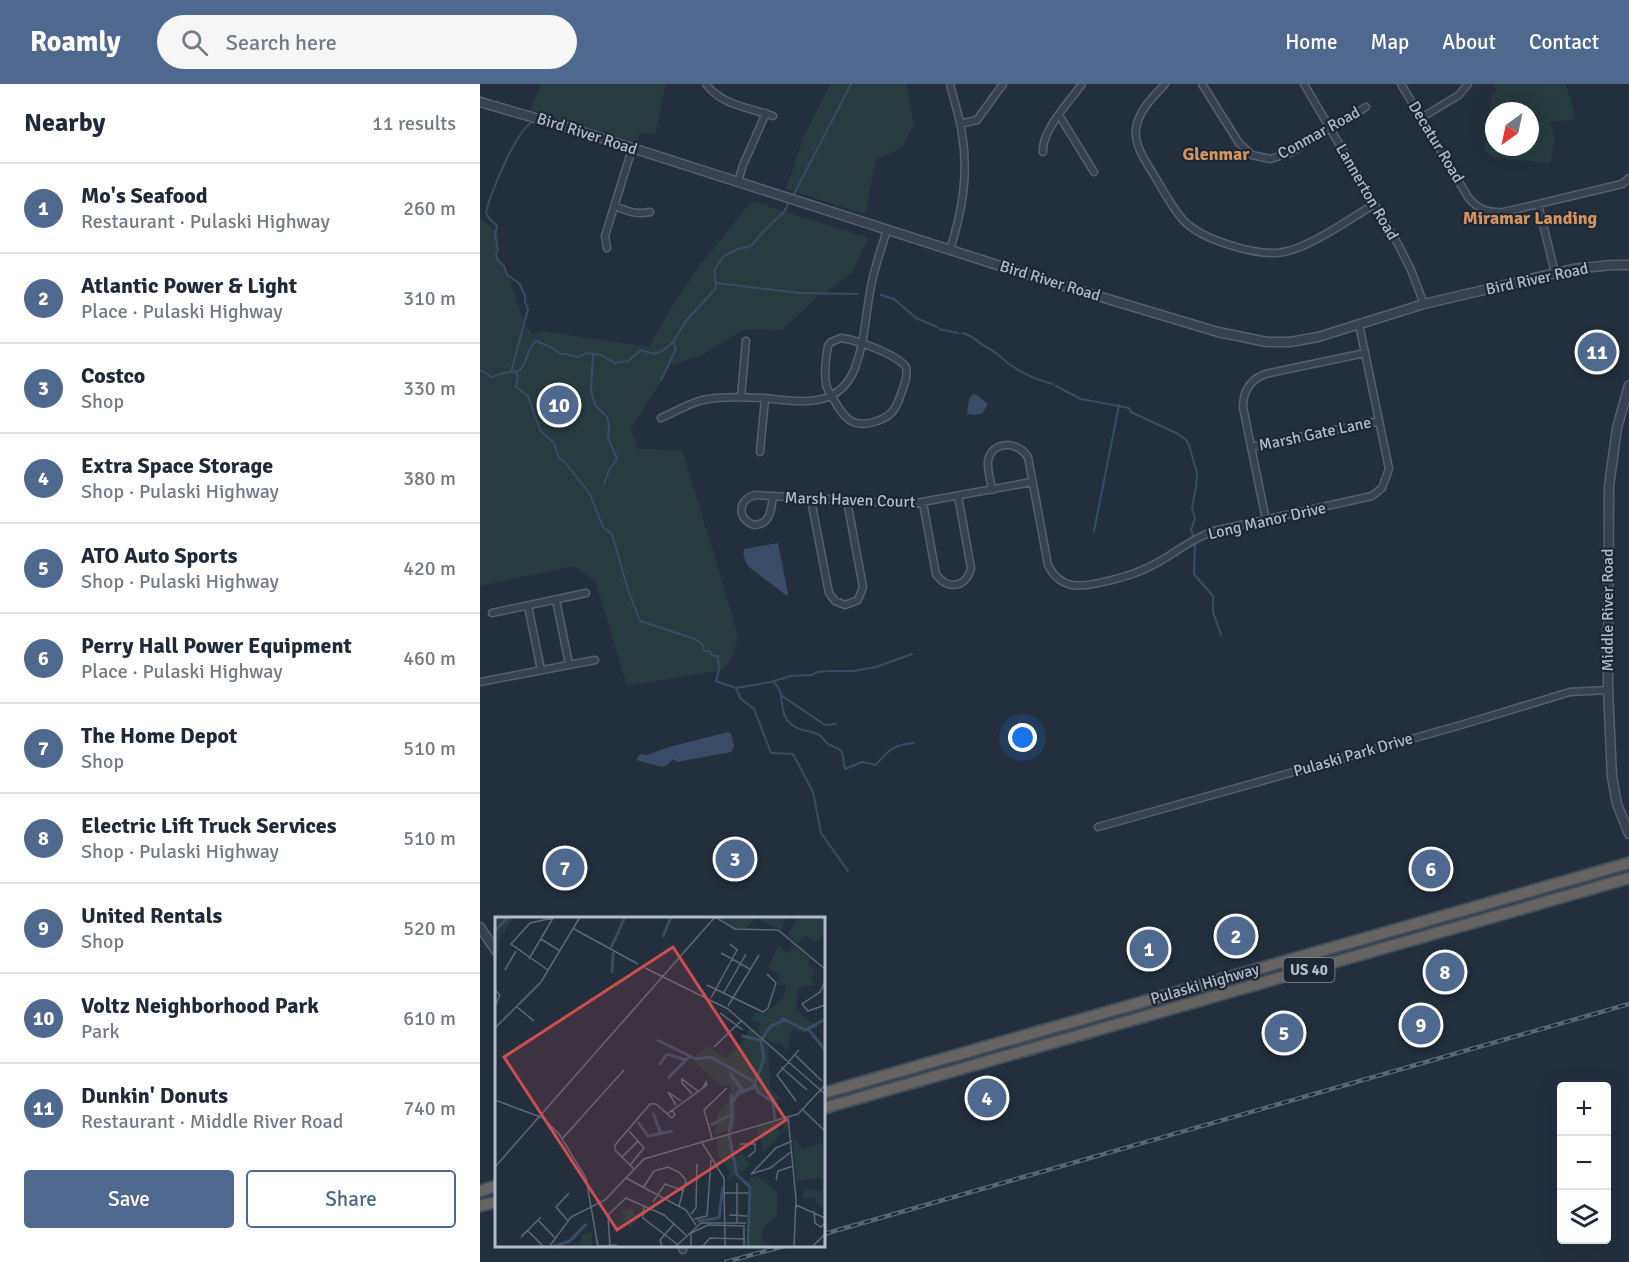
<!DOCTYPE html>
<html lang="en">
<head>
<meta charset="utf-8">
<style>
  :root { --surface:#fff; --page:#f6f6f7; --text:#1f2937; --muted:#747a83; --line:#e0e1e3; --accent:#4f688e }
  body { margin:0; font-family:Signika,sans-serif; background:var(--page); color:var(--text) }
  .controls { position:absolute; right:18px; bottom:18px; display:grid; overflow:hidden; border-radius:6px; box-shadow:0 6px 24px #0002 }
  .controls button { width:54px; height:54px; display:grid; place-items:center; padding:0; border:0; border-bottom:2px solid var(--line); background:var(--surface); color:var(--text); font:30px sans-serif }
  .compass { position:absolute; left:1005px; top:18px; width:54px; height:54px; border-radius:50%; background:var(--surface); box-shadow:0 6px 24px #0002; rotate:213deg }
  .you { position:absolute; left:543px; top:654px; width:21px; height:21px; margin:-15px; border:4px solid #fff; border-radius:50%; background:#1a73e8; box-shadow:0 0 0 9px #1a73e833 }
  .badge { display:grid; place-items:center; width:39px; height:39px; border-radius:50%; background:var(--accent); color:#fff; font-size:20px; font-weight:700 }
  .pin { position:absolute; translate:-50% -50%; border:3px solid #fff; box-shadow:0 2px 6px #0006 }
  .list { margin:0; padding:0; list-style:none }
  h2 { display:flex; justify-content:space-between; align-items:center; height:78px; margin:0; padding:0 24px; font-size:26px }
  h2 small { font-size:20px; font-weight:400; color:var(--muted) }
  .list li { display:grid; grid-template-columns:39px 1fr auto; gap:18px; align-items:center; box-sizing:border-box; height:90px; padding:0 24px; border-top:2px solid var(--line) }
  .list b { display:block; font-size:22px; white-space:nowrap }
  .list p { margin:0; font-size:20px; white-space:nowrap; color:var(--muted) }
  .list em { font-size:20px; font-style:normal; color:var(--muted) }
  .actions { display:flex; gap:12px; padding:18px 24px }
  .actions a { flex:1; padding:14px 0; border:2px solid var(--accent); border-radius:6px; text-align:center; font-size:21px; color:var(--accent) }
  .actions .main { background:var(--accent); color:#fff }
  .icon { flex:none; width:33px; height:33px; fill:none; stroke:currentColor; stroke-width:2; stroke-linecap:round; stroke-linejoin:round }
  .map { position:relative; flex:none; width:1149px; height:1178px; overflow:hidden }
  header { display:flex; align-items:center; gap:36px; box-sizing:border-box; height:84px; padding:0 30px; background:var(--accent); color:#fff }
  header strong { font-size:28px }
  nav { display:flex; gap:33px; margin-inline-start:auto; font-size:21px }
  .search { width:420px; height:54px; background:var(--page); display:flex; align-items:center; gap:15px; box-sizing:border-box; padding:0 21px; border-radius:33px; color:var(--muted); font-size:22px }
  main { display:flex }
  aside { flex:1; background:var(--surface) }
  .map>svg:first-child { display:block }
  .green { fill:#263c3f; fill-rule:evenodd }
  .water { fill:#394c67 }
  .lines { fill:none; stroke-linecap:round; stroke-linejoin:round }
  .stream { stroke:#394c67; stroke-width:2 }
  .minor-casing { stroke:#565f6c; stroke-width:9 }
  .tertiary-casing { stroke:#565f6c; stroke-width:11 }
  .trunk-casing { stroke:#434c59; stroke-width:14 }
  .minor { stroke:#38414e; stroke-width:6 }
  .tertiary { stroke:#38414e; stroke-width:8 }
  .trunk { stroke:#656462; stroke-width:10 }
  .rail-casing { stroke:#5a6575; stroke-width:4.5 }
  .rail { stroke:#1d2633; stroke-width:2; stroke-dasharray:7; stroke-linecap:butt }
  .labels { text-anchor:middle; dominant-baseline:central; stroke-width:4.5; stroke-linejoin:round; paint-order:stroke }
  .shield { fill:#1d2633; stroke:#878f9c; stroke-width:1.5 }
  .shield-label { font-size:15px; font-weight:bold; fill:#b4bcc9 }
  .street-label { font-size:16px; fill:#b4bcc9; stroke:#1d2633 }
  .neighbourhood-label { font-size:18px; font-weight:bold; fill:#d59563; stroke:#1d2633 }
  .inset-river { fill:none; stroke:#394c67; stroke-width:3 }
  .inset-road { fill:none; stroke:#5e6776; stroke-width:1.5 }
  .view { fill:#ce4d50; fill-opacity:0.15; stroke:#ce4d50; stroke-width:3 }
  .inset-edge { fill:none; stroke:#b4bcc9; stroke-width:3 }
</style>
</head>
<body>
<header>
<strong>Roamly</strong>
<div class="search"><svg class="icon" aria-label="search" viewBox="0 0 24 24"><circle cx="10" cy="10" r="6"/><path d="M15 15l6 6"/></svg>Search here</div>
<nav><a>Home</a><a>Map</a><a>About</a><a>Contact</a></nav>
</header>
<main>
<aside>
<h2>Nearby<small>11 results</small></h2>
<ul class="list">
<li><span class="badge">1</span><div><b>Mo's Seafood</b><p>Restaurant · Pulaski Highway</p></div><em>260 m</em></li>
<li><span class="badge">2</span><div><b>Atlantic Power &amp; Light</b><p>Place · Pulaski Highway</p></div><em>310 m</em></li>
<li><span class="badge">3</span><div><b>Costco</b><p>Shop</p></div><em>330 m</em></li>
<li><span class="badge">4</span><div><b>Extra Space Storage</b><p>Shop · Pulaski Highway</p></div><em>380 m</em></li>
<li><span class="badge">5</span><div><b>ATO Auto Sports</b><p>Shop · Pulaski Highway</p></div><em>420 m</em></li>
<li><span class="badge">6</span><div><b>Perry Hall Power Equipment</b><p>Place · Pulaski Highway</p></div><em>460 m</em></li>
<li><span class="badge">7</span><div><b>The Home Depot</b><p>Shop</p></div><em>510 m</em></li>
<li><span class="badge">8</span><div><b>Electric Lift Truck Services</b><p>Shop · Pulaski Highway</p></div><em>510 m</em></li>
<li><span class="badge">9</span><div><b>United Rentals</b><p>Shop</p></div><em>520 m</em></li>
<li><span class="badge">10</span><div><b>Voltz Neighborhood Park</b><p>Park</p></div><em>610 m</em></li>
<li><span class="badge">11</span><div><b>Dunkin' Donuts</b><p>Restaurant · Middle River Road</p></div><em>740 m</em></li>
</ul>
<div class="actions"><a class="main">Save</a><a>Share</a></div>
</aside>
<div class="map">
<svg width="1149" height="1178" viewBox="0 0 1149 1178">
  <rect width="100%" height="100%" fill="#242f3e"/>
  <path class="green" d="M61 0H186L175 50 159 49 157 59 50 26Z
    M350 0H426L434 40 423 62 412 69 396 75 385 130 306 105 323 54Z
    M1013 0H1086L1096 35 1070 38 1075 55 1070 79 1012 73 1005 66 1012 10 1017 9ZM1014 27H1050V63H1014Z
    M272 117 388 154 373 187 358 200 336 214 302 246 265 245 220 272 191 281 151 345 158 365 202 366 258 550 254 570 243 586 147 602 116 498 94 482 0 502V134L18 149 17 171 31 198 42 233 52 251 62 247 169 263 191 224 218 183Z"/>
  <path class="water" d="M494 309 508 320 502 330 493 331 487 329 489 315Z
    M298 459 308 510 307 512 270 484C266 479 262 471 264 465Z
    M248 648 251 650 254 662 251 668 197 678 193 675 189 680 182 683 156 676 160 670 167 671 189 663Z"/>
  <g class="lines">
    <path class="stream" d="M0 13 6 15
      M16 18 39 25
      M314 110 371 0
      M237 199 320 209 377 210
      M401 211 414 215 436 234 457 243
      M459 245 478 249
      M482 249C496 252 496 258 506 263 516 267 521 274 529 280 543 290 557 296 573 300
      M113 270 111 306 115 321 127 333 129 342 128 354 137 375 129 386 124 400
      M0 286 12 293 24 289 39 287C48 279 46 265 56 257L71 263 81 270H86L97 273 108 269 121 271 135 279 148 277 161 266 174 270 184 266 193 258 206 237 236 204 234 186 244 172 258 165 271 162 286 145 304 128 309 118
      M35 287 38 292 36 303 48 312 60 346 74 359 79 374 84 377 110 410 123 443 132 450 148 506 160 537 215 555 222 560 224 567H229L233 572H238L239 586 236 597 256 604 291 598 310 592 332 591 337 588 349 587H373L396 583 432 570
      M31 288 48 225 45 218V211L39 199 27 191 24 182 18 177 16 171 18 166 15 150 17 142 8 133 6 128C11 108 36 47 52 38
      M181 296 196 265 193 258
      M576 302 601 315 649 324 651 328 698 350 706 356 709 361 717 389 716 403 712 424 715 434 711 446 714 453
      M614 447 639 321
      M715 458 714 490 733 512V528L741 551
      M294 599C306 607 298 626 308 637 316 647 327 646 338 650 342 652 344 657 348 660 352 663 357 662 361 667 364 672 363 679 365 685L382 678 396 681C407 667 415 660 434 659
      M256 604 261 615 274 625 291 669 313 670 333 708 341 749 368 787
      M302 612 345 641 356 640"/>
    <defs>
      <path id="minor" d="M226 0C241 21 270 24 293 32
        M685 0C673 13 658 27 656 45 654 62 666 78 674 91 683 106 692 124 704 137 723 156 771 170 797 169 826 167 869 135 895 120
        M722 0 759 59 772 71 790 75 810 69 886 23
        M824 0 919 162 931 186 944 220
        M921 0 988 113C998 126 1009 129 1024 128L1142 100 1149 94
        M579 31 614 88
        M941 34 979 11 988 0
        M480 40 497 36 523 0
        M563 68C561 47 590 17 602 0
        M258 98 263 81 286 29
        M1058 120 1075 189
        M135 122C147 127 156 131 170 128
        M127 164 125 152 152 65
        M470 166C482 128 489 90 482 50 480 33 474 17 470 0
        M361 254C377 256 416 270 426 283 428 293 424 301 421 310 416 326 411 333 394 338 372 344 364 334 354 316 351 311 347 306 346 300 344 289 346 273 348 262L351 258Z
        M261 313 266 257
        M181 334C196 328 211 317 228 315 246 312 265 313 283 314 318 317 358 327 375 284 385 257 385 235 390 208 393 187 401 166 407 146
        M771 363 899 337
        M280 368 285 314
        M512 406C511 397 507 386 508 377 512 356 538 357 548 373L568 481C573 491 581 499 592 501 609 504 654 491 669 483 692 472 710 455 734 447L892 412 902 404 909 385 879 240
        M293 412C291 426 291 440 274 441 257 435 257 416 275 411L431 420 552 398
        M331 416 349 509 355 517 365 521 378 516 383 503 367 417
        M443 419 456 490C467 507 487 503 491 484L478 412
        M786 436 763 323C763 307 770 296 785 290L885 269
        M76 516 89 580
        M48 522 61 586
        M12 529 106 509
        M0 598 115 576
        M618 743 981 641 1090 608 1128 606
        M201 1162 203 1166"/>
      <path id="tertiary" d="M0 18 93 45 561 195 738 248 787 258H810L838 253 944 220 1093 185 1132 181H1149
        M1149 301 1137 344 1129 402 1128 606 1132 693 1137 720 1149 750
        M0 843 16 867"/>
      <path id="trunk" d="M344 1009 1149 779
        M344 1024 1149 794
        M0 1107 16 1102
        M0 1122 16 1118"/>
    </defs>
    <use href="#minor" class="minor-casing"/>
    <use href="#tertiary" class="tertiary-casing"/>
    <use href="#trunk" class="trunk-casing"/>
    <use href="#minor" class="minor"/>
    <use href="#tertiary" class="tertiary"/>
    <use href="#trunk" class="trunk"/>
    <defs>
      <path id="rail" d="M344 1150 1149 920
        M246 1178 304 1162"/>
    </defs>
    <use href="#rail" class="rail-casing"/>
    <use href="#rail" class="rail"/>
  </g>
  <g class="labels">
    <rect class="shield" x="803.5" y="874" width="51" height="24" rx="4.5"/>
    <g class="shield-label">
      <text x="829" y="886">US 40</text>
    </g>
    <g class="street-label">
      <text transform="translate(839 49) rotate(-29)">Conmar Road</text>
      <text transform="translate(107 50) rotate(18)">Bird River Road</text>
      <text transform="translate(956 58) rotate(59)">Decatur Road</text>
      <text transform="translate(887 108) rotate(60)">Lannerton Road</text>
      <text transform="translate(1057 195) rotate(-12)">Bird River Road</text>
      <text transform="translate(570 197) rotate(17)">Bird River Road</text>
      <text transform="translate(835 350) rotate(-12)">Marsh Gate Lane</text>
      <text transform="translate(370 416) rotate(2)">Marsh Haven Court</text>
      <text transform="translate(787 437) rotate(-13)">Long Manor Drive</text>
      <text transform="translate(1128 526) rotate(-90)">Middle River Road</text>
      <text transform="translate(873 671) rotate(-16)">Pulaski Park Drive</text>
      <text transform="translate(725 900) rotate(-16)">Pulaski Highway</text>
    </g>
    <g class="neighbourhood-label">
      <text x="736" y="70">Glenmar</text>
      <text x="1050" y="134">Miramar Landing</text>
    </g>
  </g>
  <g transform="translate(15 833)">
    <rect width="330" height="330" fill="#242f3e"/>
    <path d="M0 0H19L5 22 0 54ZM292 0 286 13 261 1 253 10 242 12 223 1ZM303 0H330V18L319 26 311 18 303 27 292 18ZM299 28 314 41 313 48 320 55 316 62 321 68 303 70 301 93 323 110 306 116 297 112 292 135 286 126H277L263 115 266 106 256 104 260 96H270L288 81 292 68H283L284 58 273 50 283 30 293 36ZM254 111 273 129 275 171 286 182 274 183 259 172 241 181 240 212 219 218 223 196 236 180V167L226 169 201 147 199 140 212 129 231 141 250 122ZM293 201V210L269 235 262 210 281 204 283 214H287ZM236 217 240 241 247 236 256 248 231 264 235 254 223 239 222 221ZM301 224 308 233 326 226 330 229V265L324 261 301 264 298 225ZM262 259 282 274V298L267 312V324L279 330H252L254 261ZM330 267V291L322 287 319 281H308V272L326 274ZM137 290 143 302 135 310 126 303 130 300 126 294ZM97 315V329L75 330 86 325V318Z" fill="#263c3f"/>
    <path class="inset-river" d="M0 14 13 0M168 20 176 0M116 31 130 0M117 56 118 35M286 101 311 113 330 102M314 113 330 133M247 119 265 123M162 123 201 142 216 140 258 164M164 148 172 137 191 143M235 156 248 174M173 161 195 139M259 165 263 175 278 185 280 203M236 177 237 196M238 184 244 175 258 171 269 142 266 124 275 110 289 103M158 196 166 217M143 205 153 219 178 214M216 208 237 197M234 215 238 197M234 218 242 258M242 258 255 270 253 330M224 302 228 269M202 304 223 301M57 330 75 324 91 307"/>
    <path class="inset-road" d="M220 0 240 12 283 13 330 52M79 12 143 47M46 22 65 34M226 36 255 52M34 42 58 1M150 51 233 92 330 177M10 53 21 34M53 53 16 27 35 6 58 1M330 64 325 75 307 87 313 94 330 88M212 68 268 95 273 91 281 66 272 57M0 73 5 78 0 89M228 77 251 37M216 81 242 33 235 27M233 89 264 38M22 90 39 104M225 96 248 113M0 111 46 65 85 0M219 130 247 103M300 138 327 164M286 150 312 173M197 177 187 166V162L203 174M0 183 48 201 64 217 91 261 103 330M301 184 282 158 304 133M181 188 173 175 186 184M308 193 330 214M172 197 208 171 211 165 212 168 208 171M293 199 301 282 299 330M134 214 149 231 135 248M217 221 209 193 232 171M67 222 129 153M206 224 229 261 230 330M245 227H260V234L253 240M127 240 143 224M0 250 220 0M139 252 120 233V228L155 187H161L177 201 180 198 177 193M256 257 281 231 297 224M256 257 275 251 297 234M131 261 191 293 201 308M281 263 283 254 298 249M148 271 159 254 173 250 184 255 191 263 184 289M230 276H253M158 285 170 267 189 274M149 288 148 301 182 327M301 288 330 301M319 294 320 306 326 310 330 306M196 297 201 291 202 247M234 298 252 299M199 302 212 299 216 243M43 303 60 321M73 304 61 290 74 276M242 306V266M32 313 49 330M26 320 46 300M103 329 122 328M54 330 76 300 110 283 149 242 303 197 330 168M115 330 113 298 131 281 169 298 191 318M167 330 165 323 179 307M180 330 206 306H251M196 330V316L213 308 249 309V330M207 330 215 321 250 322M317 330 330 317"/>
    <path class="view" d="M178 30 291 203 122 313 9 140Z"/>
    <rect width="330" height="330" class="inset-edge"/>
  </g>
</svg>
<div class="controls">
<button>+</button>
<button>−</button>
<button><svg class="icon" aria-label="layers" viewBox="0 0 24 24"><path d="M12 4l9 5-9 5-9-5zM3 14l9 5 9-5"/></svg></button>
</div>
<svg class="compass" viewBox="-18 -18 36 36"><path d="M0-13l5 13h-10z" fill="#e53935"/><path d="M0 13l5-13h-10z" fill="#747a83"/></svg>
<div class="you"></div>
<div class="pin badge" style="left:669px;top:865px">1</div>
<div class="pin badge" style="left:756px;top:852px">2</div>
<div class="pin badge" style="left:255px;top:775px">3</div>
<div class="pin badge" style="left:507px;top:1014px">4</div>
<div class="pin badge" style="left:804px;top:949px">5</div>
<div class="pin badge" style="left:951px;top:785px">6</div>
<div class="pin badge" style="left:85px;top:784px">7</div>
<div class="pin badge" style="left:965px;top:888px">8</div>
<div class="pin badge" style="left:941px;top:941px">9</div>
<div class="pin badge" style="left:79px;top:321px">10</div>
<div class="pin badge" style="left:1117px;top:268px">11</div>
</div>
</main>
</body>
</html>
